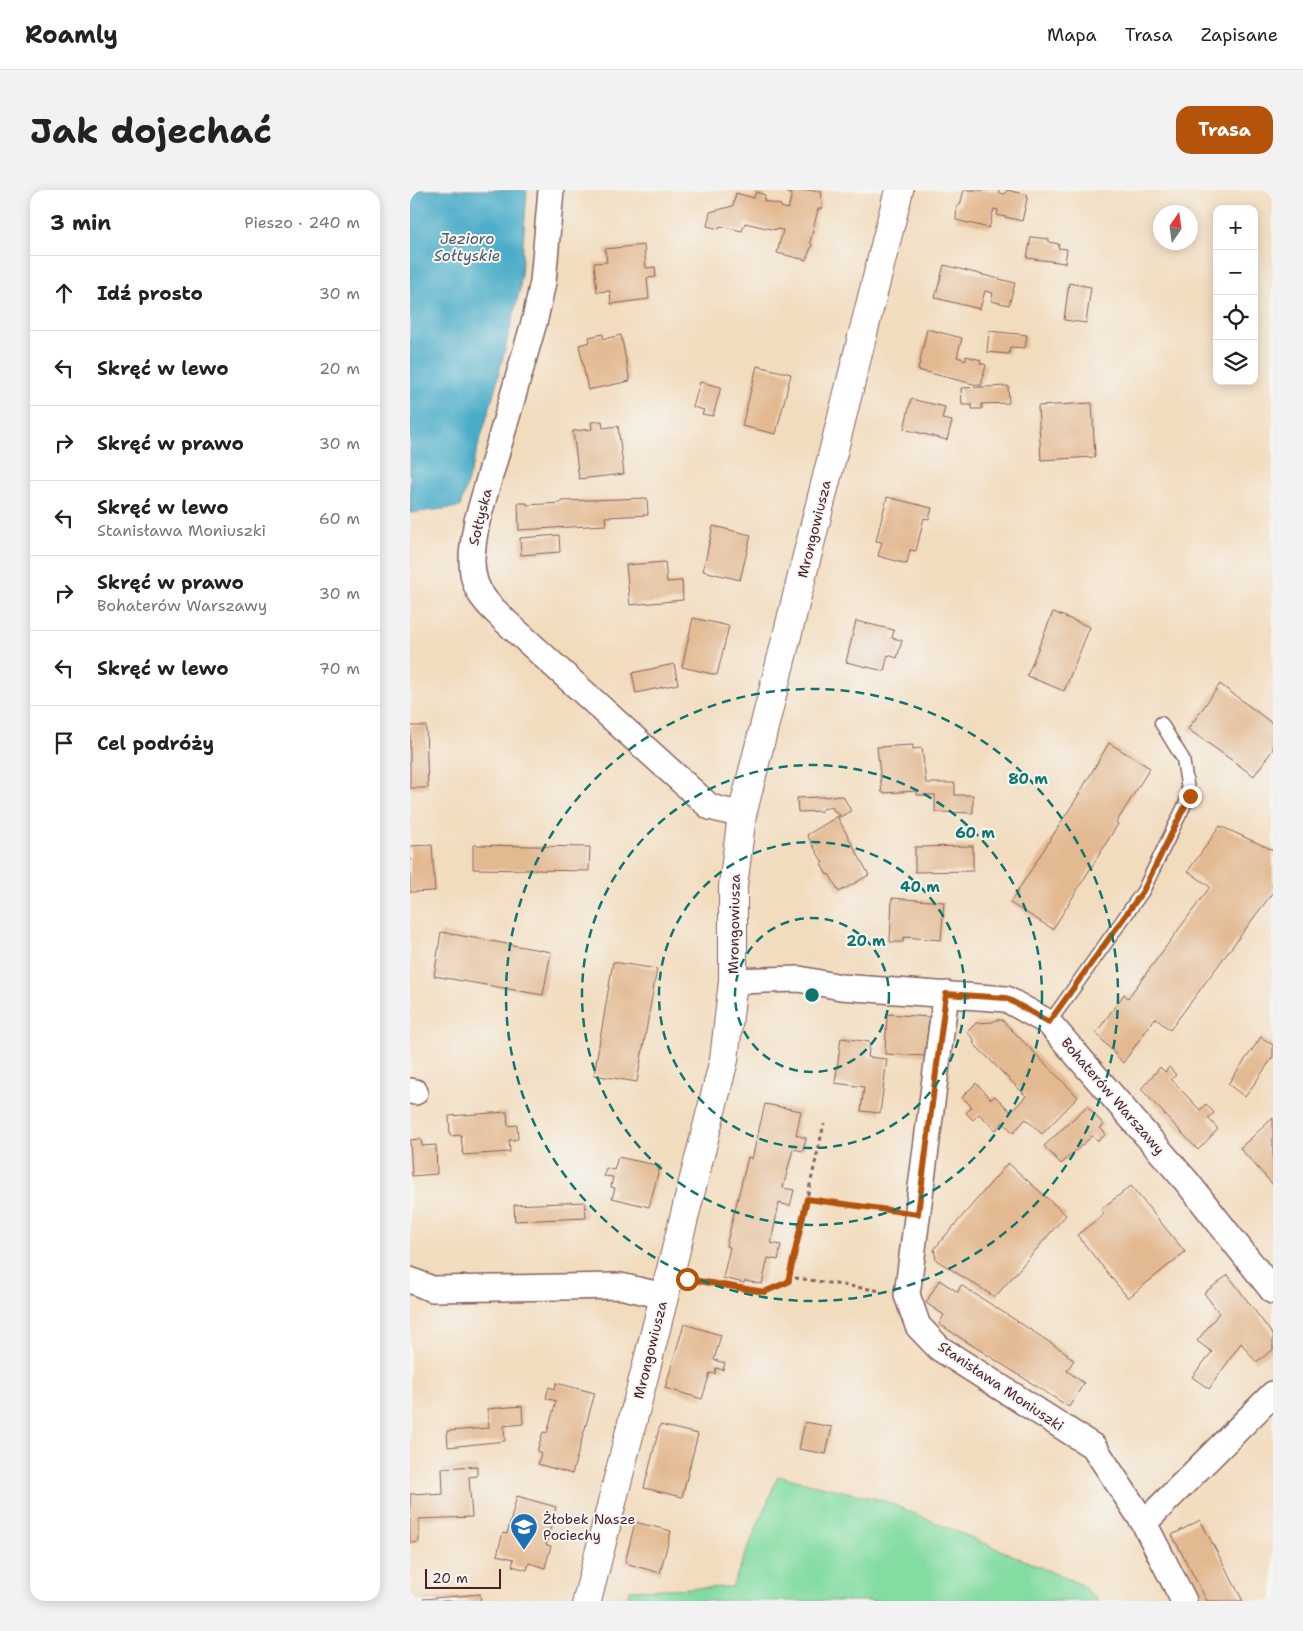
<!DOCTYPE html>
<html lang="pl">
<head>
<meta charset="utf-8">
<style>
  :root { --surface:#fff; --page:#f2f2f2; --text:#222; --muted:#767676; --line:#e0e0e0; --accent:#b45309 }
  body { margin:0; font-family:"Shantell Sans",sans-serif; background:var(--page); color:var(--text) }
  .controls { position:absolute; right:15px; top:15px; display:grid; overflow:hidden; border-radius:10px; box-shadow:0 2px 12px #0003 }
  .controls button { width:45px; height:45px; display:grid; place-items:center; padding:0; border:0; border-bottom:1px solid var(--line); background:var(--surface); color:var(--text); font:25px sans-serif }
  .compass { position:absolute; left:743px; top:15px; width:45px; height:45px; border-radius:50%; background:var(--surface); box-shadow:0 2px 12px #0003; rotate:13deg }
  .scale { position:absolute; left:15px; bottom:12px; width:76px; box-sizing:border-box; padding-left:5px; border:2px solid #4a1f2b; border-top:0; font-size:14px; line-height:18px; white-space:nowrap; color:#4a1f2b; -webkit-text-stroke:4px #f6f6f2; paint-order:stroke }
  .stop { position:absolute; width:15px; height:15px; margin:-11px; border:4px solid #b45309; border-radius:50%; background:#fff }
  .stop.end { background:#b45309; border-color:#fff; box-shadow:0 1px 5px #0008 }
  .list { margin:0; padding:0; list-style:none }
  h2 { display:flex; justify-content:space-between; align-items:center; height:65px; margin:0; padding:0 20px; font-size:21px }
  h2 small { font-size:16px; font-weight:400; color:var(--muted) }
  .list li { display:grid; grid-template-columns:32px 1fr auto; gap:15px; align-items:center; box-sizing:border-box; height:75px; padding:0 20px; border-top:1px solid var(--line) }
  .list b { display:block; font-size:19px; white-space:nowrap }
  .list p { margin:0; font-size:16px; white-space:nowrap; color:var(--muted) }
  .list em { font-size:16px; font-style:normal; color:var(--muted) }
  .icon { flex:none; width:28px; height:28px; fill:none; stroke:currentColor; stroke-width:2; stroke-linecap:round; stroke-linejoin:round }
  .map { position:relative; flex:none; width:863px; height:1411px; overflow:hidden; border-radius:15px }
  header { display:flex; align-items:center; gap:30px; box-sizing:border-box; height:70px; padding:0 25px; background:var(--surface); border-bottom:1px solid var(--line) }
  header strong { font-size:24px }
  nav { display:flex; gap:28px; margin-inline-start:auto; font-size:18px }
  .intro { display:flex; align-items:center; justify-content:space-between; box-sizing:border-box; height:120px; padding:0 30px }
  h1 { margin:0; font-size:35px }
  .button { padding:12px 22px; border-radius:15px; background:var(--accent); color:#fff; font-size:18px; font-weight:700 }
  main { display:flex; gap:30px; padding:0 30px }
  aside { flex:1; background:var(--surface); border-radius:15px; box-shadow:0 2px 12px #0003 }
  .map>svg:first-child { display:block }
  .green { fill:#83dca2; stroke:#667e66 }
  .water { fill:#49acc8; stroke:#4a667a }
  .building { fill:#e3b991 }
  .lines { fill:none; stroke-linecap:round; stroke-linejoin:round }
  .lane-casing { stroke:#85615e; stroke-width:15 }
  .street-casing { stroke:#85615e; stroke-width:28 }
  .secondary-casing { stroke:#85615e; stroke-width:30 }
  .path { stroke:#85615e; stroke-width:3; stroke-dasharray:4 4; stroke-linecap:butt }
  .lane { stroke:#fff; stroke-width:12 }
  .street { stroke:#fff; stroke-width:25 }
  .secondary { stroke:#fff; stroke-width:28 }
  .route { stroke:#b45309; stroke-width:6 }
  .ring { fill:none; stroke:#0f766e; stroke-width:2.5; stroke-dasharray:9 6 }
  .labels { text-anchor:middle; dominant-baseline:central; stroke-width:4; stroke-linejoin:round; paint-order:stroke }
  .street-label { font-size:14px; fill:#4a1f2b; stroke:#f6f6f2 }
  .poi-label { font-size:14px; fill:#4a1f2b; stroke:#f6f6f2; text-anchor:start }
  .water-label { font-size:15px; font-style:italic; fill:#4a576a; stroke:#f6f6f2 }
  .centre { fill:#0f766e; stroke:#f6f6f2; stroke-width:2.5 }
  .ring-label { font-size:15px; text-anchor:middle; font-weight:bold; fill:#0f766e; stroke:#f6f6f2; stroke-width:4; stroke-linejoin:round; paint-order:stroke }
</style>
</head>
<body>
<header>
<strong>Roamly</strong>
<nav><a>Mapa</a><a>Trasa</a><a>Zapisane</a></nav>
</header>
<div class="intro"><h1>Jak dojechać</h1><a class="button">Trasa</a></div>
<main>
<aside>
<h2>3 min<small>Pieszo · 240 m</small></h2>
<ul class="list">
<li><svg class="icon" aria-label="ahead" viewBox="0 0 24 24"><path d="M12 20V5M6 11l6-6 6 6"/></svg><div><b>Idź prosto</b></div><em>30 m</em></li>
<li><svg class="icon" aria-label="left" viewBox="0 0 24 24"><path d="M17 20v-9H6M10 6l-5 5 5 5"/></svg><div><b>Skręć w lewo</b></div><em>20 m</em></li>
<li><svg class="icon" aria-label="right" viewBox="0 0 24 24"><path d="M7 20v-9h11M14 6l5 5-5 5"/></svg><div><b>Skręć w prawo</b></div><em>30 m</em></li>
<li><svg class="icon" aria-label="left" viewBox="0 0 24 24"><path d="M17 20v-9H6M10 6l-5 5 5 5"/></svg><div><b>Skręć w lewo</b><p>Stanisława Moniuszki</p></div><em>60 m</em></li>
<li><svg class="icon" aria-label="right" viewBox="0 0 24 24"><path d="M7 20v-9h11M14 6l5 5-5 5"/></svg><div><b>Skręć w prawo</b><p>Bohaterów Warszawy</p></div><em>30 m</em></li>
<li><svg class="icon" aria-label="left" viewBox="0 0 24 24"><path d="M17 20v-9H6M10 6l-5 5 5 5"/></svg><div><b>Skręć w lewo</b></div><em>70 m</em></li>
<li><svg class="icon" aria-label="arrive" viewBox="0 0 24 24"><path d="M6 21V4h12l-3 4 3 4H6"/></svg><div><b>Cel podróży</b></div></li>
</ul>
</aside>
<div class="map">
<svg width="863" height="1411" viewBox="0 0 863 1411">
  <rect width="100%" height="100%" fill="#f6f6f2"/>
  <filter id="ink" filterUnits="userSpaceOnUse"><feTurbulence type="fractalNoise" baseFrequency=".02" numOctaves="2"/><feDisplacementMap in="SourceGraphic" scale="10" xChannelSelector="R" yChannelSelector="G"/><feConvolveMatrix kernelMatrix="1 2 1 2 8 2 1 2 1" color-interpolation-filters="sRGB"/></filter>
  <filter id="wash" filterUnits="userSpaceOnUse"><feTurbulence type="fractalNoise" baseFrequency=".0096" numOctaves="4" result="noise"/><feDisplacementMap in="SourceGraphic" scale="20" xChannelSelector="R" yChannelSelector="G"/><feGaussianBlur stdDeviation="1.12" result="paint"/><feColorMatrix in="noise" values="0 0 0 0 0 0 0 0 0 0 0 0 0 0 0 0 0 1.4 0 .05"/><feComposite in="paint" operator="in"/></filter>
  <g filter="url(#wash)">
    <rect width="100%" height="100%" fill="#f2dcbe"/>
    <path class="green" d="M368 1286 475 1311 670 1394 688 1411H217L219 1400 322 1397Z"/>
    <path class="water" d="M0 0H117L110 99 83 207 50 317 0 323Z"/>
    <g id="blocks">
      <path class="building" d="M378 0H402L412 2 411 9 412 12 411 19H408L400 52 402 55 396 70 367 63 373 40 365 39V40L335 33 332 41 310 36 309 39 297 36 300 22 323 16 326 3 344 8 346 2 355 5 354 11 371 15V17L378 19 382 4 377 3Z
        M554 0H589V3L595 4 597 0 618 5 612 31 587 25 588 20 584 19 579 38 546 30 547 16 550 15Z
        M621 47 639 49V52L649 54 648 58 657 59 655 73 617 68Z
        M234 55 236 78 245 77 246 87 237 88 239 109 201 114 200 101 187 102 184 73 197 72 195 59Z
        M534 75 605 93 599 115 581 111 583 103 575 101 570 119 525 108Z
        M659 93 681 97 676 133 654 130Z
        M517 139 552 148 547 167 556 170V166L571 170 570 173 576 175 571 196 508 180Z
        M579 141 617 145 615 158 600 157 599 164 577 162Z
        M193 144 194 149 211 145 220 191 178 200 169 155 180 152 179 147Z
        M347 176 381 184 366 244 332 236Z
        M290 192 311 197 303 226 292 224 294 220 283 217Z
        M598 196 599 213 572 214V219H562V215H552L551 198Z
        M501 209 535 217 532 229 542 231 537 250 494 239Z
        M682 213 685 267 631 270 628 216Z
        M192 231 193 238 208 236 214 284 169 289 163 241 182 239 181 232Z
        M477 307 522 318 519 329 514 328 506 361 500 360 497 374 468 366 472 352 466 351Z
        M237 308 238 325 195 327 196 335 109 340 108 313H117V315L151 313V311Z
        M303 336 341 345 330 390 293 381Z
        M149 345 150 362 111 365 110 348Z
        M255 372 257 392 272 391 273 410 220 415 216 375Z
        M643 422 680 437 654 501 617 486Z
        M283 428 319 436 307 485 272 477Z
        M446 431 484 440 482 448 492 450 487 468 478 465 474 481 436 472Z
        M264 474 268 494 226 503 222 483Z
        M810 494 863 534V559L844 586 778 539Z
        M0 536H16L18 598H0Z
        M699 553 740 578 706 633 708 634 643 739 600 713 666 609Z
        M503 555V559L512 558 516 593H545V605H563V623L525 622V605H507V601L472 603 467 557Z
        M433 606 441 621 428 628 459 685 429 702 419 684 417 685 411 674 413 673 397 645 430 625 425 622 422 617 412 619V621L388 622 387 608Z
        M810 636 863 660V702L760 840 745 828 713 873 686 843 714 804 718 808 800 697 778 681Z
        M22 655 25 701 0 702V656Z
        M63 655 180 657 179 681 63 679Z
        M563 656V681L505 682V657Z
        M482 708 534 712 531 750 494 747 493 752H480Z
        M31 742 141 762 133 805 24 786Z
        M203 772 247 779 227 892 184 885Z
        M477 824 519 827 515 866 475 864Z
        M586 830H592L668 907 632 944 616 929 603 943 593 932 586 940 569 924 563 930 556 923 562 917 552 907 566 893 581 909 585 906 601 922 616 906 563 853 565 851 557 842 566 833 583 832Z
        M851 847 863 855V867L835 907 818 894Z
        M431 848 460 852 458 867 477 869 470 923 451 921 454 897 425 893Z
        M750 877 755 882 759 877 766 885 761 889 790 920 796 914 804 923 798 928 808 939 788 960 731 899Z
        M355 914 391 921 386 945 396 948 393 961 383 959 373 998 384 1000 380 1016 369 1013 361 1053 371 1055 368 1070 358 1068 352 1094 335 1091 334 1093 313 1088 320 1057 316 1056 338 967 342 969Z
        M677 916 694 935 690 938 696 944 688 951 682 946 651 974 634 956Z
        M97 922 98 936 107 935 108 949 99 950 100 962 53 965 51 945 40 946 39 926Z
        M863 928V995L830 958Z
        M11 949 12 956 26 955 27 984 2 986 0 950Z
        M208 967 250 976 239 1017 202 1008 205 998 201 997 203 987 194 986 196 978 204 980Z
        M598 973 656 1025 585 1107 526 1070 524 1059Z
        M721 996 775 1062 718 1108 667 1045 694 1024 691 1019Z
        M175 1012 176 1028 105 1031 104 1015Z
        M818 1085 863 1145V1160L846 1172 831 1153 799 1199 782 1187 802 1162 787 1151 809 1123 794 1103Z
        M529 1090 548 1102 551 1095 658 1164 657 1166 664 1170 657 1181 674 1193 659 1217 529 1134 534 1125 516 1113Z
        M274 1134 311 1145 304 1170 315 1173 313 1180 306 1178 305 1184 300 1183 292 1209 255 1198Z
        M146 1193 185 1203 162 1284 128 1274 131 1263 127 1261 133 1242 137 1243 146 1211 136 1208 139 1197 145 1199Z
        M112 1216 113 1234 94 1236 95 1251 38 1257 37 1241 79 1238 77 1219Z
        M395 1232 422 1237 416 1264 389 1259Z
        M250 1235 288 1244 272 1307 234 1298Z
        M67 1276V1286L59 1287 62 1327 9 1329V1352L0 1353V1304L21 1303V1305L33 1304 32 1278Z
        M107 1306 146 1317 136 1355 141 1356 135 1378 119 1373 117 1380 102 1376 104 1369 87 1365 93 1343 97 1344Z
        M790 1330 808 1364 833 1411H797L771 1362 762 1345Z
        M225 1332 261 1341 250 1383 215 1373Z
        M70 1404 71 1411H13V1409Z"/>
    </g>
  </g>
  <g filter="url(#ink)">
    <use href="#blocks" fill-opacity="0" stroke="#85615e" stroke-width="1"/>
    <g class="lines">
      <defs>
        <path id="lane" d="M639 833 733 701 779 606 773 569 751 533"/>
        <path id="street" d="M141 0 133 92 125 129 67 331C62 357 56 388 75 410 80 417 88 423 94 430L300 617 332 625
          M323 791 389 789 431 797 596 809 639 833 777 992 863 1101
          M536 804 497 1105 508 1136 529 1158 684 1257 734 1333 774 1411
          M0 901 5 902
          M0 1090 22 1099 210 1096 254 1106
          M734 1333 863 1204"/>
        <path id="secondary" d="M177 1411 314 870 323 791V696L332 625 489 0"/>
      </defs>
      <use href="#lane" class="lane-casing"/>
      <use href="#street" class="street-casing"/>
      <use href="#secondary" class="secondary-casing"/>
      <path class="path" d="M397 1009 483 1021
        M285 1090 355 1102 386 1088 472 1101
        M378 1091 414 934"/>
      <use href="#lane" class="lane"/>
      <use href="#street" class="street"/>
      <use href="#secondary" class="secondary"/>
    </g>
  </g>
  <g class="lines" filter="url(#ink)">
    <path class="route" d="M277 1089 354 1102 378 1092 397 1009 508 1024 536 804 596 808 639 832 733 701 780 606"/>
  </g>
  <g class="ring">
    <circle cx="402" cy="805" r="77"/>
    <circle cx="402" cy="805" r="153"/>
    <circle cx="402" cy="805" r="230"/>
    <circle cx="402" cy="805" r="306"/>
  </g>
  <defs>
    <symbol id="school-pin" viewBox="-11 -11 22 30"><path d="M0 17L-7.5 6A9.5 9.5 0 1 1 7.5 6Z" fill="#1f6fb2" stroke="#f6f6f2"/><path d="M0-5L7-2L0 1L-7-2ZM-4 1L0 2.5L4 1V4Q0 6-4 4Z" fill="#fff"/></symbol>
  </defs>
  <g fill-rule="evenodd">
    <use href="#school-pin" x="98" y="1321" width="32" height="43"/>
  </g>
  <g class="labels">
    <g class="street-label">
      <text transform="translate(70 327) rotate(-76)">Sołtyska</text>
      <text transform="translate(404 339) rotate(-76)">Mrongowiusza</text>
      <text transform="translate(324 734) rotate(-89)">Mrongowiusza</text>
      <text transform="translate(703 906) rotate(49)">Bohaterów Warszawy</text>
      <text transform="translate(240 1160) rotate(-76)">Mrongowiusza</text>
      <text transform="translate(591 1196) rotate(34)">Stanisława Moniuszki</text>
    </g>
    <g class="poi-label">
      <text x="133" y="1329">Żłobek Nasze<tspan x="133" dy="16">Pociechy</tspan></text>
    </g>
    <g class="water-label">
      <text x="57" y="49">Jezioro<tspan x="57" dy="17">Sołtyskie</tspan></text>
    </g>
  </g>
  <circle cx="402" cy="805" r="8" class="centre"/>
  <g class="ring-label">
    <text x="618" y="594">80 m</text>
    <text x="565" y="648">60 m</text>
    <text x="510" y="702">40 m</text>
    <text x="456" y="756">20 m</text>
  </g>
</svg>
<div class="controls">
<button>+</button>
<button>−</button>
<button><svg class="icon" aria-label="locate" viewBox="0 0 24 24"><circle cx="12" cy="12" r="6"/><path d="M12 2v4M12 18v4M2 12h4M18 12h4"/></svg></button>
<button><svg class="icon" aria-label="layers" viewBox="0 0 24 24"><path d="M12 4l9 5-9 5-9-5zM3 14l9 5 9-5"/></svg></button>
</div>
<svg class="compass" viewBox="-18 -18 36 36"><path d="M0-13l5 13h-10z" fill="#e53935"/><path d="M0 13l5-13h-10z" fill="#767676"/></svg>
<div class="scale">20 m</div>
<div class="stop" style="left:277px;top:1089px"></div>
<div class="stop end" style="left:780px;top:606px"></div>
</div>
</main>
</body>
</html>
